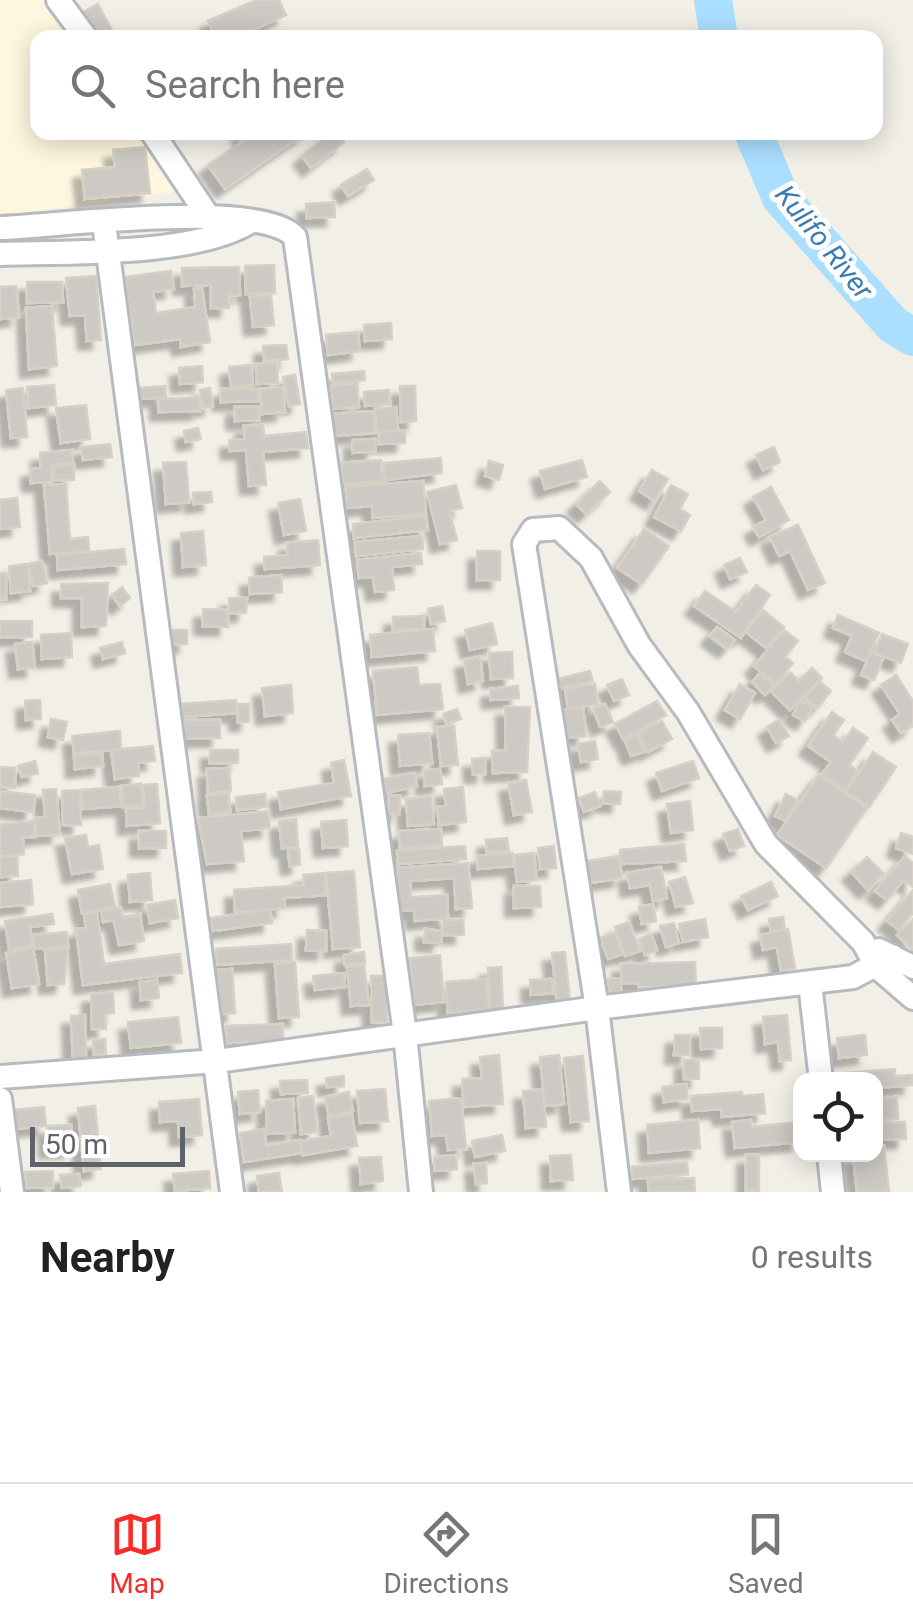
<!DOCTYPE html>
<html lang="en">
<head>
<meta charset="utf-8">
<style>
  :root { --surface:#fff; --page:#f6f6f6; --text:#222; --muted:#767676; --line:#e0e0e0; --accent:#f72b28 }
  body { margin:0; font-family:Roboto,sans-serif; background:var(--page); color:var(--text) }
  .controls { position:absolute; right:30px; bottom:30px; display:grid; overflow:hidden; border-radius:20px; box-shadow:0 5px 25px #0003 }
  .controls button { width:90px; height:90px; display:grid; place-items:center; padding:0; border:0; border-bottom:2px solid var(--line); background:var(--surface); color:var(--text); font:50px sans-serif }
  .scale { position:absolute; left:30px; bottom:25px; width:155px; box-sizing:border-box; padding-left:10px; border:5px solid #5e6369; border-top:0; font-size:28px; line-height:35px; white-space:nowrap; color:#5e6369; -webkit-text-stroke:8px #fff; paint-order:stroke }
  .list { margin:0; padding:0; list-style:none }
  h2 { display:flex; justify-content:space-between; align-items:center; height:130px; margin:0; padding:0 40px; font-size:42px }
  h2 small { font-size:32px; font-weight:400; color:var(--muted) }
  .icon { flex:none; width:55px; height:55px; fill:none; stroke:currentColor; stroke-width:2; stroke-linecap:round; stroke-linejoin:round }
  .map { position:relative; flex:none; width:913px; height:1192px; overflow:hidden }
  .search { position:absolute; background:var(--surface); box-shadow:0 5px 25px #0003; left:30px; right:30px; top:30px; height:110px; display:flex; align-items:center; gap:25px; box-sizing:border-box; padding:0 35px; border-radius:20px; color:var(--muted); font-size:38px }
  .sheet { height:290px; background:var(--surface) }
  nav { display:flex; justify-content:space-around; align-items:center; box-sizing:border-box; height:140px; border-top:2px solid var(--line); background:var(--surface); font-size:28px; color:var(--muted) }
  nav a { display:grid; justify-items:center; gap:5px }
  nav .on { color:var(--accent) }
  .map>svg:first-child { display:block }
  .commercial { fill:#fff6df }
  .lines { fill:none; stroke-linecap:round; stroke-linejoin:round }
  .river { stroke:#aadfff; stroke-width:38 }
  .building { fill:#cdc9c4; stroke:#d7d0c5; stroke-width:2.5; filter:url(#shadow) }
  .street-casing { stroke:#b7babf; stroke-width:28 }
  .street { stroke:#fff; stroke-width:22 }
  .labels { text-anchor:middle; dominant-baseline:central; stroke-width:10; stroke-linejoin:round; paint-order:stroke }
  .water-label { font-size:28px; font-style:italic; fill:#3a7bb2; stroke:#fff }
</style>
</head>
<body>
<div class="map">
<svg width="913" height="1192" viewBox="0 0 913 1192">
  <defs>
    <filter id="shadow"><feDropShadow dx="-9" dy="9" stdDeviation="2.5" flood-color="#0004"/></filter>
  </defs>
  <rect width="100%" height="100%" fill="#f2efe7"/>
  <path class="commercial" d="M0 0H55L91 37 38 38V132L162 133 180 191 0 216Z"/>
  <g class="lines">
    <path class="river" d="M713 0 719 38
      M753 132 781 198 893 325 913 337"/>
  </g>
  <path class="building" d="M256 0H279L286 15 236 38H216L208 21Z
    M98 4 112 30 95 38 81 13Z
    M240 132H307L225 189 208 165 245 140Z
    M332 132 344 142 311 168 302 156Z
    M145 147 150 193 85 199 82 170 115 167 113 150Z
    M367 169 374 180 348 196 341 185Z
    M334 202 335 217 307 218 306 204Z
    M274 265 275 293 246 294 245 266Z
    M239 267 240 295H229V308H211V285L182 286V268Z
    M171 271 174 289 153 292 156 313 196 307 194 289 202 288 210 342 181 347 180 339 135 345 125 277Z
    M96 276 101 340 87 341 85 315 70 316 66 278Z
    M27 282H62L63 302 27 303Z
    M16 286 19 317 0 319V287Z
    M271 295 274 325 253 327 250 297Z
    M52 306 57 366 29 369 26 308Z
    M391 323 392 339 365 341 364 325Z
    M358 332 360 351 328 355 326 335Z
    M286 345 288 359 264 361 263 346Z
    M277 363 278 383 257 384 256 364Z
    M251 365 253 385 231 387 229 367Z
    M202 366 203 382 180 384 179 368Z
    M364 371 365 380 333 383 332 374Z
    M295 375 300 404 289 406 283 377Z
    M357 383 359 407 333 409 331 386Z
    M54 385 56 405 28 408 27 387Z
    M165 386 166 397 138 399V388Z
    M400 386H415L416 421 401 422Z
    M283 387 285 412 262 414 260 389Z
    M23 388 27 437 11 438 6 390Z
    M210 388 213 406 203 408 200 390Z
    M221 389H258V401L221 402Z
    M389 390 390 404 365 406 364 392Z
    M199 398 200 411 159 412V399Z
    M86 405 90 439 61 443 56 408Z
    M259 406V420L235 421V407Z
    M396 407 398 430 377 432 375 409Z
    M373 411 375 433 333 436 331 414Z
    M263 425 264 436 306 432 308 448 263 452 266 485 249 486 246 450 230 451 229 440 245 439 244 426Z
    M198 428 201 439 186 442 184 431Z
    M405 431V443L379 444V432Z
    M375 439V451L353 453V440Z
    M110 444 112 457 83 460 81 447Z
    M774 447 780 462 763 470 756 455Z
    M72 450 73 463 51 465 52 482 31 483 30 469 41 468 40 453Z
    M441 458 442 473 385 480 384 463Z
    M381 460 382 481 343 484 341 463Z
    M582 460 587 477 545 489 540 471Z
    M489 461 503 465 499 480 485 476Z
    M186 462 189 502 166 504 163 463Z
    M74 465V480H54V466Z
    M652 470 668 479 655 501 639 491Z
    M423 481 426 514 373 518 372 506 347 508 346 487Z
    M600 481 610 492 586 514 576 504Z
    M66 484 70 539 88 537 89 551 50 554 44 485Z
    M456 485 462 508 449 511 457 540 440 544 427 492Z
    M671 485 688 494 680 509 690 515 681 531 654 517Z
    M771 487 789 520 759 537 753 527 766 520 753 497Z
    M211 492 212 502 194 504 193 493Z
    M17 498 20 527 0 529V500Z
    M300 499 306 531 284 535 278 503Z
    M426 516 428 530 354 538 353 524Z
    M798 525 825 583 808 590 790 551 779 556 770 537Z
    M644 529 669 546 642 584 617 568Z
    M203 531 206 565 183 567 181 533Z
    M422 536 423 549 356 556 355 542Z
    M318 540 320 565 265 569 264 557 288 555 287 543Z
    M124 549 126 564 58 570 57 555Z
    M477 551H500V580H477Z
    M421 553 422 564 392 567 394 590 375 592 373 577 359 578 357 560Z
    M740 558 747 572 730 579 724 565Z
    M42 561 47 583 33 586 28 564Z
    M28 564 30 591 11 593 9 566Z
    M0 573H6V599H0Z
    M281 575 282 592 250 594 249 578Z
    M108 583 106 626 82 627V598H61V584Z
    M756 585 770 595 741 638 694 606 705 591 736 612Z
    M122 587 130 598 120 606 112 595Z
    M229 598H247L246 613H229Z
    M442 606 445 621 431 624 428 609Z
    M203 609 228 610V627L203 626Z
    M763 610 784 627 766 648 746 632Z
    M838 615 879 633 866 661 845 652 852 636 833 628Z
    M424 616V629H393V617Z
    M0 621H32V637H0Z
    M492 623 497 644 470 650 465 630Z
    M717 627 735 640 727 649 710 636Z
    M433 629 435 651 372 657 370 635Z
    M171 630H187V644H171Z
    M784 630 798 641 785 657 793 663 776 684 754 666Z
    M71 633 72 657 42 659 41 635Z
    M882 634 908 644 901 663 874 653Z
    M32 642 35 668 18 669 15 644Z
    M122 642 125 653 103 659 100 648Z
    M512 652 513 678 491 679 489 653Z
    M871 652 884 657 874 680 861 675Z
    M480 657 483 681 468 684 464 660Z
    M417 667 419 685 440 684 443 709 377 715 373 671Z
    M812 668 822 678 790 710 771 691 790 672 799 681Z
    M590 671 593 681 561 689 558 679Z
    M760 673 773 686 765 695 752 682Z
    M896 675 913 701V726L901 733 892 720 900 714 881 685Z
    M622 679 629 695 614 701 607 685Z
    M819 681 831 691 817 708 805 698Z
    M595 684 598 704 568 709 565 689Z
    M740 684 755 693 740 719 725 710Z
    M291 685 293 713 265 716 262 688Z
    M518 686 519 698 491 700 490 689Z
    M40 700 41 719 26 720 25 701Z
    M236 700 237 713 182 717 181 704Z
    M801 700 813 707 805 721 793 715Z
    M657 701 666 715 623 739 615 724Z
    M238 704H249V722H238Z
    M605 704 613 722 600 727 593 708Z
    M505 707H530L527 772 493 773 492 751 506 750Z
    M583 708 586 736 563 738 560 710Z
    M457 709 461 719 446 724 443 714Z
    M832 712 844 720 833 735 843 742 853 728 868 738 849 765 858 771 845 790 822 774 831 762 808 746Z
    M51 719 67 722 63 740 48 737Z
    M185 720H220V738H185Z
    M779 720 789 736 776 743 767 727Z
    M662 721 672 739 648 752 639 733Z
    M454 726 458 765 441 766 437 727Z
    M120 731 121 749 74 753 72 736Z
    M429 733 432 763 400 766 398 735Z
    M638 735 644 752 631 756 625 740Z
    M595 741 598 759 581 762 578 744Z
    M153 746 155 761 138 763 139 776 115 779 111 750Z
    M210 750H238V763H210Z
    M873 752 896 767 869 807 846 792Z
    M102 753 103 766 75 769 74 756Z
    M485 758V774H473L472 759Z
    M344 760 351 796 281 809 278 792 334 783 331 763Z
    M35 761 38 773 22 777 18 766Z
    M693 761 699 778 662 791 656 773Z
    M0 767 15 768V788L0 787Z
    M229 768 231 791 208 793 207 769Z
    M440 769 442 784 425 786 424 770Z
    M414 773 417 786 386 793 383 779Z
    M819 775 867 808 826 868 777 835Z
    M526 780 532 812 514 815 508 783Z
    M141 784 143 805 123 807 122 786Z
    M157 784 160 823 127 826 126 809 145 808 143 785Z
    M119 787 121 806 83 809 81 790Z
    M463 787 466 822 439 825 437 807 446 806 444 789Z
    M56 789 60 834 37 836 35 818 45 817 43 790Z
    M80 790 81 825H63L62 791Z
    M0 791 35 795 33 812 0 808Z
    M604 791 621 792 620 804 603 803Z
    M595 792 600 806 584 812 579 798Z
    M229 793 230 812 209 814 207 795Z
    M265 794 266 807 237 810 236 797Z
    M786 794 797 800 786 821 775 816Z
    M389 795 400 796 399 814 388 813Z
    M431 797 434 824 408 826 406 799Z
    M690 801 693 830 671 833 667 804Z
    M268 811 270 828 241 831 244 861 207 864 198 818Z
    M296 819 298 847 282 848 279 821Z
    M346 820 348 846 323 848 321 822Z
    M34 821 35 837H23L24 854 0 856V824Z
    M441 829 442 845 400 848 399 831Z
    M738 829 744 846 730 851 723 834Z
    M139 831H166V848H139Z
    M901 833 913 837V854L896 848Z
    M86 835 88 847 99 845 103 869 72 874 65 838Z
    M507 838 509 851 487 852 486 840Z
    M684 844 686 861 621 864 620 850Z
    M465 846 466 859 398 864 397 851Z
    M554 846 556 868 540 869 538 848Z
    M288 849H299L300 865 290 866Z
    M512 853 514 866 478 869 477 856Z
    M534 853 537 880 517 882 514 855Z
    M17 856 18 876 0 877V857Z
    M619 856 622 878 584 884 581 862Z
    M905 856 913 863V887L904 880 887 900 875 891Z
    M867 857 884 874 868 890 851 872Z
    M468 863 472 908 456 909 454 878 410 881 411 897 447 895 448 918 415 921 414 910 400 911 397 868Z
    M661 867 667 898 653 901 650 885 630 888 627 873Z
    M354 871 360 947 333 949 326 873Z
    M150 873 152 900 130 902 128 875Z
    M325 873 326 895 284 898 285 908 235 912 234 890 304 885 303 875Z
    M685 877 693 903 676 907 669 882Z
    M31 880 33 904 0 907V883Z
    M771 882 778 896 748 910 741 896Z
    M110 884 115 907 82 913 78 890Z
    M514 886H540L541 907 514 908Z
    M913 890V913L899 930 887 921Z
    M175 900 178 918 150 923 147 905Z
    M653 904 656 921 642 924 639 907Z
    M121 908 123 917 140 914 144 941 119 945 114 920 103 922 101 911Z
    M270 909 272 923 212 931 211 918Z
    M97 913 104 964 180 954 182 973 83 985 76 929 86 928 84 914Z
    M52 914 54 924 30 927 32 945 9 949 5 921Z
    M783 917 785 929 771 932 769 919Z
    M705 919 708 937 683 942 679 924Z
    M913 919V950L897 935Z
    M443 920H463L464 935H443Z
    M629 922 640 951 625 956 615 927Z
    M674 923 679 943 666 947 660 926Z
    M425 929 442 931 441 943 424 942Z
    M788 929 795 968 781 971 777 947 763 950 760 935Z
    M307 930 326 931V951L306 950Z
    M67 932 68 946 35 949 33 935Z
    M615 933 623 954 608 959 600 938Z
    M651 934 657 950 645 955 639 939Z
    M291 944 292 960 217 965 216 949Z
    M33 948 39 984 12 988 6 953Z
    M68 948 64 984 48 985 45 950Z
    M364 952 365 963 345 965 344 955Z
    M565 952 570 1002 557 1004 552 953Z
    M440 955 444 1002 414 1005 410 958Z
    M295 962 299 1017 279 1018 275 964Z
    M695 962 696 986 639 987 638 983H622L621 964Z
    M364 965 369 1005 351 1006 347 967Z
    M501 967 503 1011 490 1012 488 968Z
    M232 969 235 1013 220 1014 217 970Z
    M344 973 345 987 315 990 313 976Z
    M371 976H387V1022H372Z
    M620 978 622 997 611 999 608 979Z
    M486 979 489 1009 448 1013 446 982Z
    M552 979 553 993 531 995 530 980Z
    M157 980 159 998 141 1000 140 982Z
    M113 993 114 1013 105 1014 106 1029H92L91 994Z
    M85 1015 86 1062 73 1063 71 1016Z
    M787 1015 791 1060 780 1061 778 1042 765 1044 763 1017Z
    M178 1017 181 1043 131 1048 128 1022Z
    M283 1024V1041L227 1043 226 1026Z
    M700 1028H722V1048L701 1049Z
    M675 1035H690L689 1055H674Z
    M865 1035 867 1055 839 1058 837 1038Z
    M105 1039 106 1054 94 1055 93 1040Z
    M499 1055 503 1104 464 1107 462 1079 482 1078 480 1057Z
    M559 1055 564 1104 545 1106 540 1057Z
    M583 1056 589 1121 571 1122 564 1058Z
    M684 1060H699V1079H684Z
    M895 1069V1076L912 1075V1085L876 1088V1080H834L833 1074Z
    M344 1076V1086L327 1087 326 1078Z
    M307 1080 308 1093 281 1094 280 1081Z
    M686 1084 688 1099 664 1102 662 1087Z
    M385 1089 388 1121 360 1123 357 1091Z
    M543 1089 546 1127 526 1128 523 1091Z
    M258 1090 260 1112 240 1114 238 1092Z
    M349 1092 353 1111 329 1116 325 1097Z
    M742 1092V1096L763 1094 765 1113 722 1117 721 1109 692 1111 691 1096Z
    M313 1096 317 1132 301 1134 298 1098Z
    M897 1097 898 1119 878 1120 877 1098Z
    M461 1098 466 1149 448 1150 446 1135 432 1136 429 1101Z
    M199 1099 202 1135 179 1137 178 1121 160 1122 159 1102Z
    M293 1099 295 1132 267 1134 266 1101Z
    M95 1106 101 1169 84 1171 78 1108Z
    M44 1107 46 1126 15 1129 14 1110Z
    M352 1114 357 1146 303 1155 301 1141 331 1136 328 1118Z
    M698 1120 700 1148 649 1153 647 1125Z
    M751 1120V1127L800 1122V1142L735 1148 732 1122Z
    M905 1122 906 1139 876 1140V1123Z
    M71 1125 72 1149H48L47 1126Z
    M264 1129 266 1146 300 1140 302 1153 244 1162 240 1133Z
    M502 1135 505 1151 475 1157 472 1141Z
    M884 1146 889 1192H857L853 1154H876V1147Z
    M456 1155 457 1169 435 1171 434 1157Z
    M571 1155 573 1180 551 1181 550 1156Z
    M746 1155H759V1191H746Z
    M381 1157 383 1181 361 1184 359 1158Z
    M687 1162 688 1174 633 1179 632 1167Z
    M486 1163 487 1183 476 1184 474 1164Z
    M53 1171V1187L26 1188 25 1172Z
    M209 1171 210 1188 175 1191 173 1174Z
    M279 1173 282 1192H259L257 1176Z
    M79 1174 81 1186 62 1188 60 1175Z
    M694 1178 695 1192H649L648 1180Z"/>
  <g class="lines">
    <defs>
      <path id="street" d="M58 0 86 38
        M152 132 214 225
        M104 223 232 1192
        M0 228C57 226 261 199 295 237L405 1034 421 1192
        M0 254C67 252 192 256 248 223
        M879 950 913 967
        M810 983 821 1080
        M0 1077 217 1061 597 1008 853 977 892 956
        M0 1099 12 1192
        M829 1154 833 1192
        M619 1192 597 1008 524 544 533 530 559 528 591 558 639 645 688 712 766 844 863 942 877 967 913 998"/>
    </defs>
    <use href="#street" class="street-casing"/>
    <use href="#street" class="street"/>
  </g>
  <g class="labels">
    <g class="water-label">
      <text transform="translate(824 242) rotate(51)">Kulifo River</text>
    </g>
  </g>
</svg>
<div class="controls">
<button><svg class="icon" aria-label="locate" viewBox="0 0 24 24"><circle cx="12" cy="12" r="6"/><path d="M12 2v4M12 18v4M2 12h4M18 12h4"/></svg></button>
</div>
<div class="scale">50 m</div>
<div class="search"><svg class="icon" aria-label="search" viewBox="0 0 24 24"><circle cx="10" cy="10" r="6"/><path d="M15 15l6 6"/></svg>Search here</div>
</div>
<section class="sheet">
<h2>Nearby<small>0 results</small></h2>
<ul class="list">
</ul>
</section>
<nav>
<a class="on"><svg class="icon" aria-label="map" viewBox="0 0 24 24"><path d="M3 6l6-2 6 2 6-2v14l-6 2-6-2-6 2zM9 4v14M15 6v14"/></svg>Map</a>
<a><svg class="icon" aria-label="directions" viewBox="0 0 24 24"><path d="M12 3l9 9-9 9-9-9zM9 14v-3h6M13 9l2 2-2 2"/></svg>Directions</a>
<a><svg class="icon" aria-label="saved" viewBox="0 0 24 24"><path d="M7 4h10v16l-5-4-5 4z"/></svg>Saved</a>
</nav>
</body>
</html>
